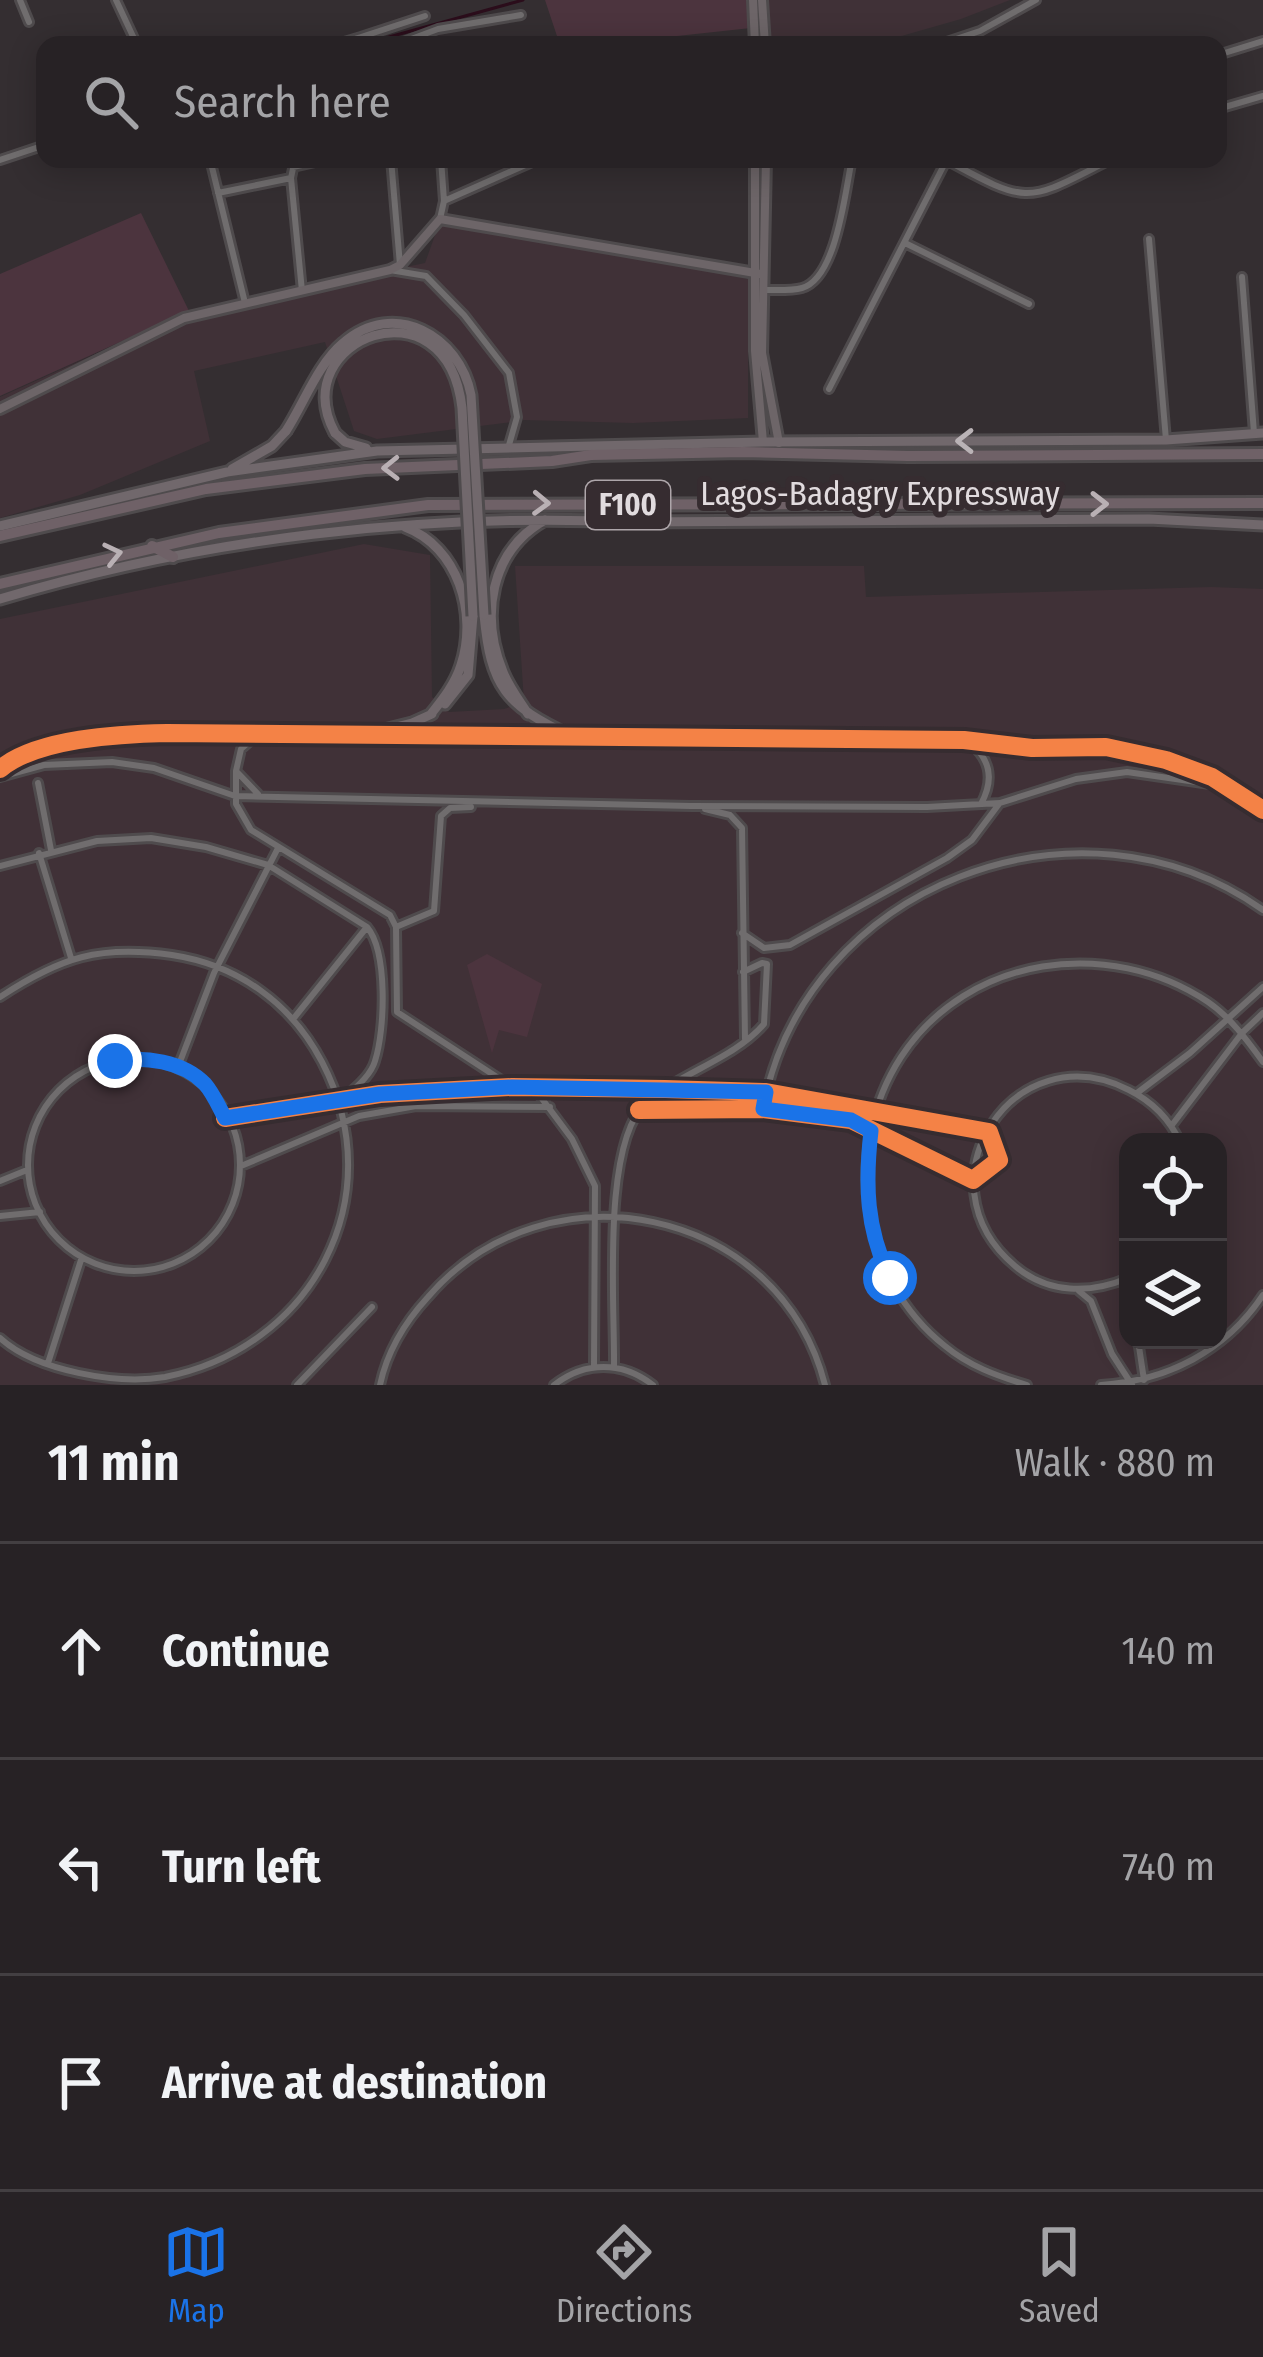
<!DOCTYPE html>
<html lang="en">
<head>
<meta charset="utf-8">
<style>
  :root { --surface:#272225; --page:#2f2a2d; --text:#f1f3f6; --muted:#a4a4a7; --line:#433f42; --accent:#1a73e8 }
  body { margin:0; font-family:"Fira Sans Condensed",sans-serif; background:var(--page); color:var(--text) }
  .controls { position:absolute; right:36px; bottom:36px; display:grid; overflow:hidden; border-radius:24px; box-shadow:0 6px 30px #0003 }
  .controls button { width:108px; height:108px; display:grid; place-items:center; padding:0; border:0; border-bottom:3px solid var(--line); background:var(--surface); color:var(--text); font:60px sans-serif }
  .stop { position:absolute; width:36px; height:36px; margin:-27px; border:9px solid #1a73e8; border-radius:50%; background:#fff }
  .stop.end { background:#1a73e8; border-color:#fff; box-shadow:0 3px 12px #0008 }
  .list { margin:0; padding:0; list-style:none }
  h2 { display:flex; justify-content:space-between; align-items:center; height:156px; margin:0; padding:0 48px; font-size:51px }
  h2 small { font-size:39px; font-weight:400; color:var(--muted) }
  .list li { display:grid; grid-template-columns:78px 1fr auto; gap:36px; align-items:center; box-sizing:border-box; height:216px; padding:0 48px; border-top:3px solid var(--line) }
  .list b { display:block; font-size:45px; white-space:nowrap }
  .list em { font-size:39px; font-style:normal; color:var(--muted) }
  .icon { flex:none; width:66px; height:66px; fill:none; stroke:currentColor; stroke-width:2; stroke-linecap:round; stroke-linejoin:round }
  .map { position:relative; flex:none; width:1263px; height:1385px; overflow:hidden }
  .search { position:absolute; background:var(--surface); box-shadow:0 6px 30px #0003; left:36px; right:36px; top:36px; height:132px; display:flex; align-items:center; gap:30px; box-sizing:border-box; padding:0 42px; border-radius:24px; color:var(--muted); font-size:45px }
  .sheet { height:804px; background:var(--surface) }
  nav { display:flex; justify-content:space-around; align-items:center; box-sizing:border-box; height:168px; border-top:3px solid var(--line); background:var(--surface); font-size:33px; color:var(--muted) }
  nav a { display:grid; justify-items:center; gap:6px }
  nav .on { color:var(--accent) }
  .map>svg:first-child { display:block }
  .built { fill:#403137; fill-rule:evenodd }
  .green { fill:#4c343e }
  .lines { fill:none; stroke-linecap:round; stroke-linejoin:round }
  .stream { stroke:#2b0d1b; stroke-width:3 }
  .street-casing { stroke:#4f4b4d; stroke-width:12 }
  .secondary-casing { stroke:#4f4b4d; stroke-width:14 }
  .primary-casing { stroke:#4f4b4d; stroke-width:15 }
  .highway-casing { stroke:#4f4b4d; stroke-width:16 }
  .street { stroke:#706d6e; stroke-width:6 }
  .secondary { stroke:#6d6568; stroke-width:8 }
  .primary { stroke:#71686c; stroke-width:9 }
  .highway { stroke:#6f6167; stroke-width:10 }
  .primary-bridge-casing { stroke:#4f4b4d; stroke-width:15; stroke-linecap:butt }
  .primary-bridge { stroke:#71686c; stroke-width:9 }
  .cycleway-casing { stroke:#362c30; stroke-width:26 }
  .cycleway { stroke:#f48246; stroke-width:18 }
  .oneway { stroke:#bab3b6 }
  .oneway2 { stroke:#b9b0b4 }
  .route { stroke:#1a73e8; stroke-width:15 }
  .labels { text-anchor:middle; dominant-baseline:central; stroke-width:12; stroke-linejoin:round; paint-order:stroke }
  .shield { fill:#362c30; stroke:#aea6aa; stroke-width:3 }
  .shield-label { font-size:30px; font-weight:bold; fill:#e1dbde }
  .street-label { font-size:33px; fill:#e1dbde; stroke:#362c30 }
</style>
</head>
<body>
<div class="map">
<svg width="1263" height="1385" viewBox="0 0 1263 1385">
  <rect width="100%" height="100%" fill="#342e31"/>
  <path class="built" d="M769 0H1010L961 19 870 45H768Z
    M439 224 610 250 748 279V418L633 423 523 420 520 410V421L377 439 354 431 325 342 194 371 210 441 80 495 0 518V397L189 312 425 263Z
    M364 544 430 555 432 697 449 712 504 709 524 702 515 566H864L866 597 1211 587 1263 589V804L1220 779 1263 807V1385H0V619ZM1128 1142H1218V1340H1128Z"/>
  <path class="green" d="M545 0H749L751 28 594 45H560Z
    M141 213 189 311 0 396V274Z
    M487 954 542 984 527 1037 499 1030 492 1053 467 965Z"/>
  <g class="lines">
    <path class="stream" d="M360 45 523 0"/>
    <defs>
      <path id="street" d="M20 0 29 22
        M116 0 137 45
        M361 37 425 16
        M341 43 361 37 367 45
        M395 45 438 29 521 15
        M938 45 980 31 1036 0
        M1162 45 1169 42 1170 45
        M1218 55 1263 41
        M1218 109 1263 96
        M210 159 245 303
        M295 159 291 178 302 291
        M391 159 400 265
        M0 160 45 145
        M948 161C1032 207 1028 201 1112 159
        M293 167 329 159
        M218 193 291 178
        M444 201 539 159
        M440 219 444 201 441 159
        M1149 239 1166 440
        M905 243 1029 304
        M390 270 426 276 464 315 509 373 517 417 509 445
        M1242 277 1254 433
        M764 290C776 290 791 291 802 288 837 278 845 191 852 159
        M829 389 946 161
        M382 734 964 740 1032 748 1106 747 1166 760 1212 777 1263 810
        M257 735 241 749 236 771 258 794
        M971 744C992 761 993 782 981 804
        M0 769C61 718 286 734 369 734
        M236 771V804L251 830 390 915 396 927 397 1012 509 1085
        M0 777 44 765 112 762 154 768 235 796 691 806 927 807 1000 803 1076 779 1127 772 1224 786
        M38 783 51 850
        M705 809 730 815 742 828 745 1039
        M39 853 71 958
        M0 866 97 841 151 838 206 847 268 865 367 927C388 952 385 1030 375 1061 371 1075 355 1089 343 1098
        M396 927 434 911 441 816 450 808 471 807
        M742 933 764 948 790 945 947 858 972 840 999 804
        M0 997C61 957 99 945 172 955 238 965 291 1003 322 1062 393 1198 312 1348 165 1377 118 1385 36 1371 0 1338
        M294 1018 367 927
        M28 1165a106 106 0 1 1 212 0a106 106 0 1 1-212 0Z
        M178 1067 214 973 278 848
        M534 1088 572 1139 595 1186 594 1366
        M1137 1093 1190 1053 1263 987
        M763 1109C804 885 1080 780 1263 910
        M225 1118 380 1094 512 1087 665 1089 766 1092 989 1132 999 1160 973 1180 851 1120 763 1109 639 1110
        M1172 1125 1242 1033 1263 1013
        M241 1166 359 1116 416 1106 550 1107
        M0 1181 27 1170
        M0 1216 40 1212
        M1128 1278C1090 1294 1048 1294 1015 1266 915 1182 1014 1031 1129 1090 1153 1102 1169 1118 1180 1142
        M1079 1291 1091 1301 1112 1354 1132 1385
        M1138 1340 1144 1380
        M48 1363 81 1260
        M614 1367C615 1306 601 1141 647 1102 682 1072 735 1058 764 1024L767 964 762 963 743 972
        M297 1385 372 1307
        M380 1385C387 1352 405 1322 428 1297 546 1160 779 1205 825 1385
        M554 1385C585 1361 622 1361 653 1385
        M1027 1385C997 1376 969 1366 945 1346 859 1278 842 1148 901 1057 968 955 1109 936 1208 1002 1230 1017 1247 1040 1263 1062
        M1101 1385C1167 1381 1226 1351 1263 1295"/>
      <path id="secondary" d="M753 0 755 45
        M762 0 765 45
        M755 159V351L763 442
        M766 159 762 353 779 443
        M0 409 184 318 390 270 400 265 440 219 761 274"/>
      <path id="primary" d="M335 433 345 442 366 448
        M232 469 272 446 286 431
        M0 526 227 472 377 451 763 442 1166 440 1263 433
        M405 527C458 547 478 613 461 665 455 684 443 699 431 714
        M0 599C204 538 419 513 632 522L1149 519 1263 525
        M484 615C491 687 505 705 571 736
        M445 704 468 675 473 616
        M528 714C519 700 509 687 503 672 480 616 490 551 545 520
        M368 734 412 723 432 714"/>
      <path id="highway" d="M0 536 206 489 365 469 552 461 591 455 743 452 908 456 1263 454
        M152 546 173 557
        M0 584 219 533 428 505 1263 503"/>
    </defs>
    <use href="#street" class="street-casing"/>
    <use href="#secondary" class="secondary-casing"/>
    <use href="#primary" class="primary-casing"/>
    <use href="#highway" class="highway-casing"/>
    <use href="#street" class="street"/>
    <use href="#secondary" class="secondary"/>
    <use href="#primary" class="primary"/>
    <use href="#highway" class="highway"/>
    <defs>
      <path id="primary-bridge" d="M286 431C304 403 318 364 343 343 394 298 460 336 471 395L484 615
        M335 433C284 339 447 276 462 408L473 616"/>
    </defs>
    <use href="#primary-bridge" class="primary-bridge-casing"/>
    <use href="#primary-bridge" class="primary-bridge"/>
    <defs>
      <path id="cycleway" d="M0 769C37 738 120 734 167 733L964 740 1032 748 1106 747 1166 760 1212 777 1263 810
        M225 1118 380 1094 512 1087 665 1089 766 1092 989 1132 999 1160 973 1180 851 1120 763 1109 639 1110"/>
    </defs>
    <use href="#cycleway" class="cycleway-casing"/>
    <use href="#cycleway" class="cycleway"/>
  </g>
  <defs><path id="oneway-chevron" d="M-2-3.5L2.5 0L-2 3.5" fill="none" stroke-width="1.6" stroke-linecap="round" stroke-linejoin="round" transform="scale(3)"/></defs>
  <use class="oneway" href="#oneway-chevron" transform="translate(965 441) rotate(180)"/>
  <g class="oneway2">
    <use href="#oneway-chevron" transform="translate(391 468) rotate(179)"/>
    <use href="#oneway-chevron" transform="translate(541 503) rotate(2)"/>
    <use href="#oneway-chevron" transform="translate(1099 504)"/>
    <use href="#oneway-chevron" transform="translate(113 554) rotate(-13)"/>
  </g>
  <g class="lines">
    <path class="route" d="M115 1061C144 1056 183 1061 205 1084 213 1093 219 1107 225 1118L380 1094 512 1087 766 1092 763 1109 851 1120 871 1131C865 1184 866 1229 890 1278"/>
  </g>
  <g class="labels">
    <rect class="shield" x="586" y="481" width="84" height="48" rx="9"/>
    <g class="shield-label">
      <text x="628" y="505">F100</text>
    </g>
    <g class="street-label">
      <text x="880" y="494">Lagos-Badagry Expressway</text>
    </g>
  </g>
</svg>
<div class="controls">
<button><svg class="icon" aria-label="locate" viewBox="0 0 24 24"><circle cx="12" cy="12" r="6"/><path d="M12 2v4M12 18v4M2 12h4M18 12h4"/></svg></button>
<button><svg class="icon" aria-label="layers" viewBox="0 0 24 24"><path d="M12 4l9 5-9 5-9-5zM3 14l9 5 9-5"/></svg></button>
</div>
<div class="stop" style="left:890px;top:1278px"></div>
<div class="stop end" style="left:115px;top:1061px"></div>
<div class="search"><svg class="icon" aria-label="search" viewBox="0 0 24 24"><circle cx="10" cy="10" r="6"/><path d="M15 15l6 6"/></svg>Search here</div>
</div>
<section class="sheet">
<h2>11 min<small>Walk · 880 m</small></h2>
<ul class="list">
<li><svg class="icon" aria-label="ahead" viewBox="0 0 24 24"><path d="M12 20V5M6 11l6-6 6 6"/></svg><div><b>Continue</b></div><em>140 m</em></li>
<li><svg class="icon" aria-label="left" viewBox="0 0 24 24"><path d="M17 20v-9H6M10 6l-5 5 5 5"/></svg><div><b>Turn left</b></div><em>740 m</em></li>
<li><svg class="icon" aria-label="arrive" viewBox="0 0 24 24"><path d="M6 21V4h12l-3 4 3 4H6"/></svg><div><b>Arrive at destination</b></div></li>
</ul>
</section>
<nav>
<a class="on"><svg class="icon" aria-label="map" viewBox="0 0 24 24"><path d="M3 6l6-2 6 2 6-2v14l-6 2-6-2-6 2zM9 4v14M15 6v14"/></svg>Map</a>
<a><svg class="icon" aria-label="directions" viewBox="0 0 24 24"><path d="M12 3l9 9-9 9-9-9zM9 14v-3h6M13 9l2 2-2 2"/></svg>Directions</a>
<a><svg class="icon" aria-label="saved" viewBox="0 0 24 24"><path d="M7 4h10v16l-5-4-5 4z"/></svg>Saved</a>
</nav>
</body>
</html>
